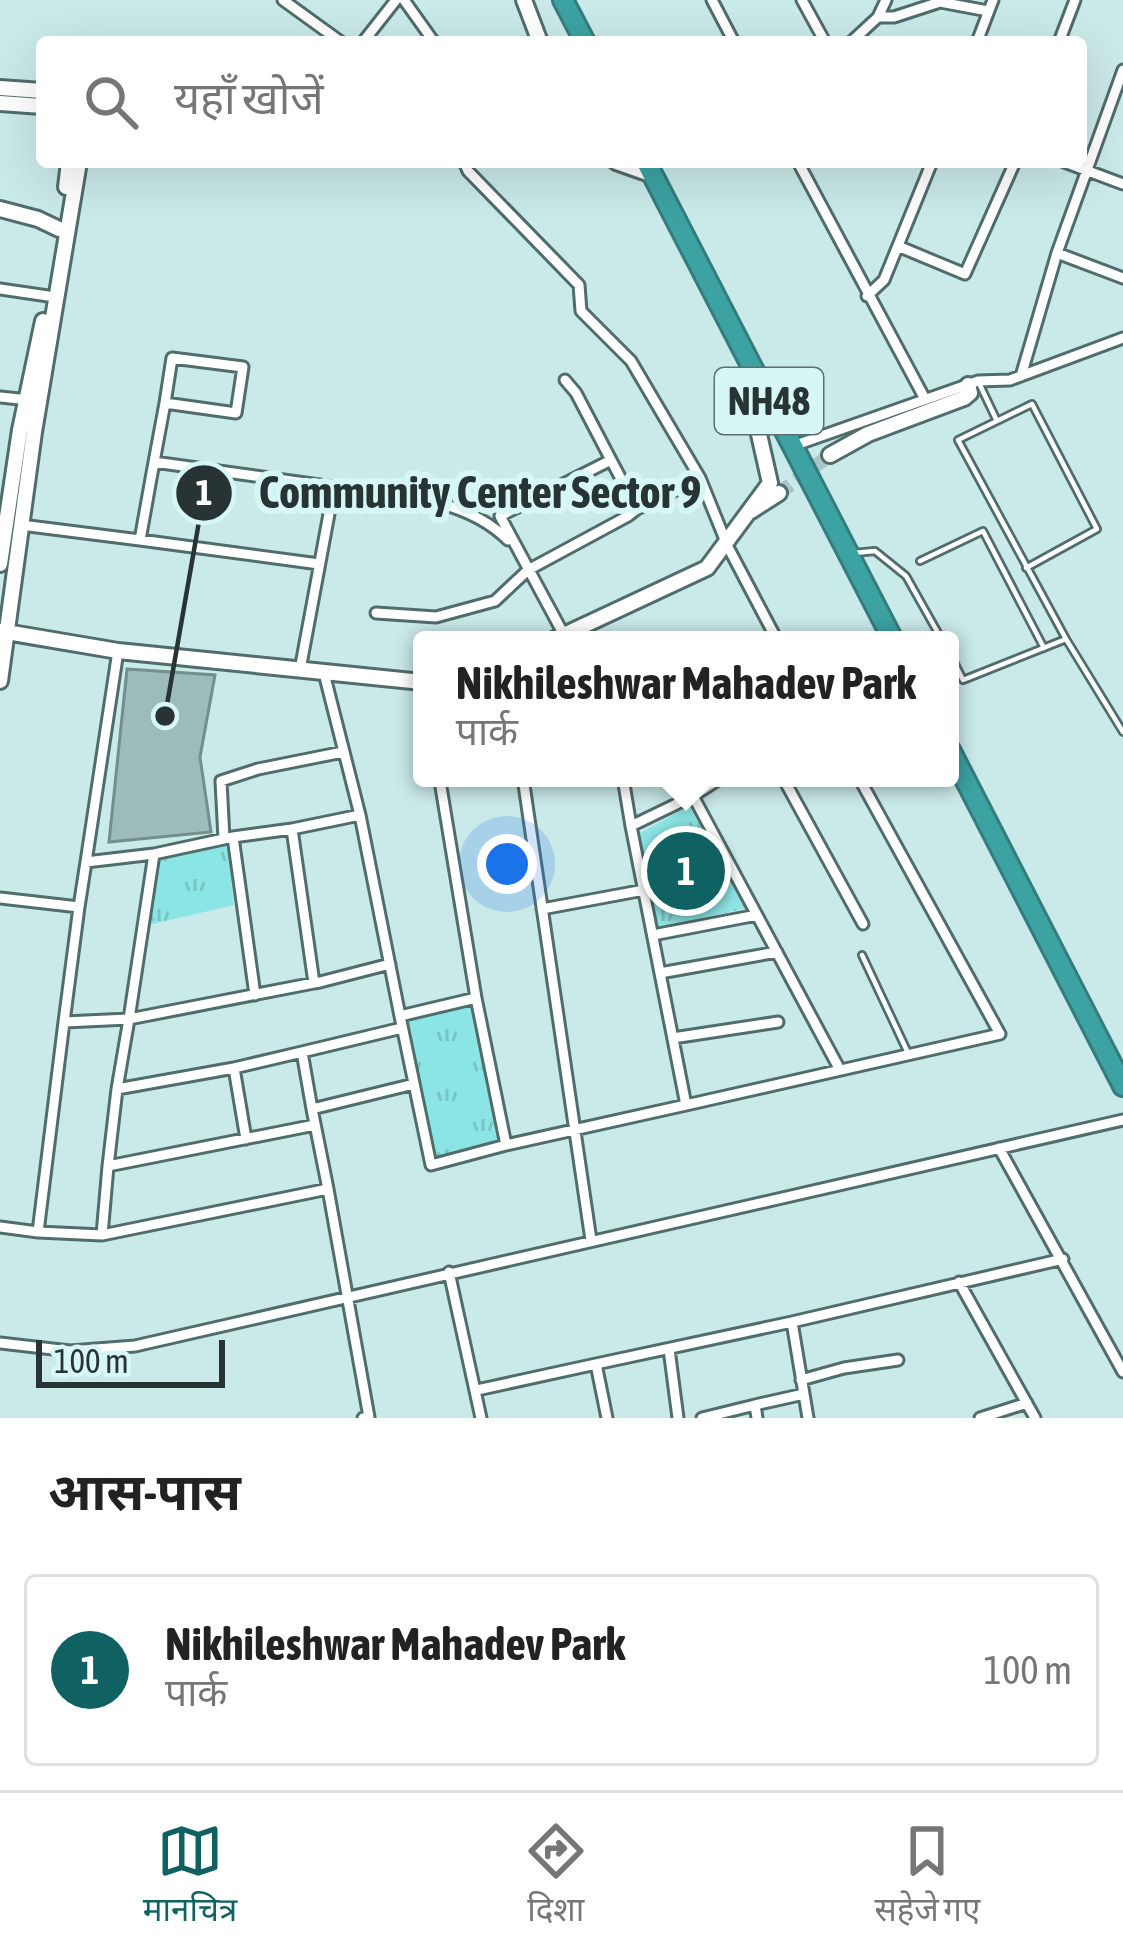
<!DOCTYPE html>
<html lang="hi">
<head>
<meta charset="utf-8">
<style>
  :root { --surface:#fff; --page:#f2f2f2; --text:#222; --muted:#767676; --line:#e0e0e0; --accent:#106262 }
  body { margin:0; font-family:"Asap Condensed","Noto Sans Devanagari",sans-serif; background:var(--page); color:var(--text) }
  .scale { position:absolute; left:36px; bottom:30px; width:189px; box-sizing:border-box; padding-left:12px; border:6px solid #283434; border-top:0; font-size:33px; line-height:42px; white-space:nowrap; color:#283434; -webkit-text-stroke:9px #d7f7f6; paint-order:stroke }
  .you { position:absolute; left:507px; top:864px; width:42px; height:42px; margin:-30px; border:9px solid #fff; border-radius:50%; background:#1a73e8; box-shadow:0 0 0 18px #1a73e833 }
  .badge { display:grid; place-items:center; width:78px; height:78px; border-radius:50%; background:var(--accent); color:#fff; font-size:39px; font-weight:700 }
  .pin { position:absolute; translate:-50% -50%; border:6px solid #fff; box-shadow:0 3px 12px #0006 }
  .popup { position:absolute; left:413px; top:631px; width:546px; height:156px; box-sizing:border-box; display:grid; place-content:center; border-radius:12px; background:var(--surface); filter:drop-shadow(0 3px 9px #0005); font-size:39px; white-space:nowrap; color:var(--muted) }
  .popup b { font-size:45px; color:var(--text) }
  .popup::after { content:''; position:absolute; left:50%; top:100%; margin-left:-24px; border:24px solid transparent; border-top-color:var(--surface) }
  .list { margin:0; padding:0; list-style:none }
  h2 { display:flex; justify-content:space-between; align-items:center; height:156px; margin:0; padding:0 48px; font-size:51px }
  h2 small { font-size:39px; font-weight:400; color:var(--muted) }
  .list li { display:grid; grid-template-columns:78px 1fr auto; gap:36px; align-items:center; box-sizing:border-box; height:192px; margin:0 24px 24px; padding:0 24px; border:3px solid var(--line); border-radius:12px }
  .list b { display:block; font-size:45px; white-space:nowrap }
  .list p { margin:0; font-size:39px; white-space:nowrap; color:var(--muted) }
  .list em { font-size:39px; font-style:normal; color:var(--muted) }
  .icon { flex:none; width:66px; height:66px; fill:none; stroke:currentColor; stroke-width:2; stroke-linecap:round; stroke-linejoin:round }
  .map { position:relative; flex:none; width:1123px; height:1418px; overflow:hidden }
  .search { position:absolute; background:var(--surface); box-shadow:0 12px 48px #0002; left:36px; right:36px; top:36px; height:132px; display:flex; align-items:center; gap:30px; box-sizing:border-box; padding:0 42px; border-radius:12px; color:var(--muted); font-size:45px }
  .sheet { height:372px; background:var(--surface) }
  nav { display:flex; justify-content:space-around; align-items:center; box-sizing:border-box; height:168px; border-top:3px solid var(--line); background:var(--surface); font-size:33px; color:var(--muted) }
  nav a { display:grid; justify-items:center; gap:6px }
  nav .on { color:var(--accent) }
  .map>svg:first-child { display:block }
  .park { fill:url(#park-tufts) }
  .building { fill:#9dbbbb; stroke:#728f8e; stroke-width:3 }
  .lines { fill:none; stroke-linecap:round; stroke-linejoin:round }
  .secondary-tunnel { stroke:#aac5c5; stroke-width:14; stroke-dasharray:14 7; stroke-linecap:butt }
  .lane-casing { stroke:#506c6b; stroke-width:10 }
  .street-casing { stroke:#506c6b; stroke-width:15 }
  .secondary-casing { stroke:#506c6b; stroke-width:20 }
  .highway-casing { stroke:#357c7c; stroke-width:24 }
  .lane { stroke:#fff; stroke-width:4.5 }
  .street { stroke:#fff; stroke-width:9 }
  .secondary { stroke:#fff; stroke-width:14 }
  .highway { stroke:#3ca2a2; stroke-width:18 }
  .labels { text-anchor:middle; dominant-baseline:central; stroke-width:12; stroke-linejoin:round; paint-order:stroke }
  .shield { fill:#d7f7f6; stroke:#5c6e6e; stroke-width:3 }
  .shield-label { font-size:39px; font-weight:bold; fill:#283434 }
  .leader { fill:none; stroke:#283434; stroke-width:4.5 }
  .callout-dot { fill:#283434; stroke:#d7f7f6; stroke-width:4.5 }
  .mark-label { font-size:36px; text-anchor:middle; font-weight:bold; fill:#fff }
  .callout-label { font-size:45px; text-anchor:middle; font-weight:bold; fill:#283434; stroke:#d7f7f6; stroke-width:12; stroke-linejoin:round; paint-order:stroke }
</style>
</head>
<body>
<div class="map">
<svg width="1123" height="1418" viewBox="0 0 1123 1418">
  <defs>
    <pattern id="park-tufts" width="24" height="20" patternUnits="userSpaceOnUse" patternTransform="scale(3)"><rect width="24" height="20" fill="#8ce5e5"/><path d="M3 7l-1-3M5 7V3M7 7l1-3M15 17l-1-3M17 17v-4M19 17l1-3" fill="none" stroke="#79c5c5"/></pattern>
  </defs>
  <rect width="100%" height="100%" fill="#cae9e9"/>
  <path class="park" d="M689 806 747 908 654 929 640 833Z
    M227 844 234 905 149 925 157 859Z
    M474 1004 501 1141 430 1159 404 1015Z"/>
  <path class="building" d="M127 669 215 675 200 757 211 832 109 842Z"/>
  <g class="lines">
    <path class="secondary-tunnel" d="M779 493 830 455"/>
    <defs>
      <path id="lane" d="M979 383 997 421
        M854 553 875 551 906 576 942 640
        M920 561 983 531 1044 648
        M1026 568 1097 529 1032 404 958 440 1066 639
        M950 654 963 680 1066 639 1123 732
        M862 955 909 1055"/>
      <path id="street" d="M283 0 341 42
        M404 0 434 42
        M712 0 734 42
        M802 0 825 42
        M878 17H894L940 2 988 11
        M363 42 396 0
        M851 42 878 17 886 0
        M977 42 993 0
        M1059 42 1075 0
        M464 162 468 171 579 285 581 311 631 361 700 478 637 509
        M798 162 925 399
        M1064 162 1123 184
        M900 247 965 274 1015 162
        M1057 253 1123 278
        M0 289 48 296
        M867 296 884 280 932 162
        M1021 376 1057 253 1123 70
        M565 380 576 393 611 460
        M0 397 29 400
        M793 446 978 381 1010 380 1123 338
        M154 462 165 403 236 413 243 367 172 358 165 403
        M700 478 728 547 777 640
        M21 525 140 540
        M319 564 140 540 154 462 334 487
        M376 613 436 617 495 601 528 570 628 516 637 509 611 460 500 516 564 635
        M118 651 86 862 154 854
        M300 670 334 487C393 495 464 496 508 540
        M324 673 360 815 400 1016 476 998 440 781 456 778
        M523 778 591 1240
        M623 778 631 826
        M721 778 693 796 631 826 686 1105 1000 1034 859 778
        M783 778 863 924
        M693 796 840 1070
        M233 837 292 829
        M224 839 221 781 258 769 343 752
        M0 898 79 907 86 862
        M79 907 64 1022 129 1019 117 1089
        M542 909 644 890
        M653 935 757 915
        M660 973 777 952
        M314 983 292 829 360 815
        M255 995 233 837 154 854 129 1019 314 983 320 982 390 964
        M400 1016 431 1165 506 1145 476 998
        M402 1028 302 1052 312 1109 414 1084
        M673 1038 778 1022
        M234 1068 302 1052
        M312 1109 328 1189 102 1235 108 1166 315 1125
        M506 1145 686 1105
        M999 1148 1123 1372
        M108 1166 117 1089 234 1068 246 1139
        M328 1189 369 1417 363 1418
        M0 1227 38 1232 64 1022
        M38 1232 102 1235
        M449 1272 481 1418
        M959 1282 1035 1418
        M792 1322 1063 1259
        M0 1343 70 1351 135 1346 1123 1120
        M669 1349 678 1418
        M596 1364 792 1322 808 1418
        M801 1380 844 1368 898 1360
        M477 1390 596 1364 607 1418
        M702 1418 755 1405
        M757 1418 755 1405 804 1394
        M980 1418 1027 1403"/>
      <path id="secondary" d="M524 0 540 42
        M0 88 42 91
        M0 103 42 106
        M616 162 653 175
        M66 187 69 162
        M0 209 38 219 59 229
        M830 455 868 434 964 398 970 393 968 385
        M751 511 779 493
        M0 564 20 430 43 321
        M0 631 118 651 422 682
        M553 640 707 568 770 483 754 412 756 404 766 395
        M0 681 34 432 79 162"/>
      <path id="highway" d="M563 0 585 42
        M646 162 893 640
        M950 750 1123 1086"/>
    </defs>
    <use href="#lane" class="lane-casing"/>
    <use href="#street" class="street-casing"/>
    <use href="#secondary" class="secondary-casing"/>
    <use href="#highway" class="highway-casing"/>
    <use href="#lane" class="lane"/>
    <use href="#street" class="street"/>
    <use href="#secondary" class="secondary"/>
    <use href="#highway" class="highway"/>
  </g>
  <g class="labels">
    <rect class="shield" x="715" y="368" width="108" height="66" rx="9"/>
    <g class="shield-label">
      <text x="769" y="401">NH48</text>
    </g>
  </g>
  <path class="leader" d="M165 716L204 493"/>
  <g class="callout-dot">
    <circle cx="165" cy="716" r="12"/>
    <circle cx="204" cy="493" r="30"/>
  </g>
  <g class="mark-label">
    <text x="204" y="505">1</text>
  </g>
  <g class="callout-label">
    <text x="480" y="508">Community Center Sector 9</text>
  </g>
</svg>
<div class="scale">100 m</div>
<div class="you"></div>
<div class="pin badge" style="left:686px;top:871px">1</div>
<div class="popup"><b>Nikhileshwar Mahadev Park</b>पार्क</div>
<div class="search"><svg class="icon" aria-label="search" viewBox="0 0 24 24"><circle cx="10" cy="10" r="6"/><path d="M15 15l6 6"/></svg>यहाँ खोजें</div>
</div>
<section class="sheet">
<h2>आस-पास<small></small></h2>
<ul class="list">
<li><span class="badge">1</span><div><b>Nikhileshwar Mahadev Park</b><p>पार्क</p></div><em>100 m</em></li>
</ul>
</section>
<nav>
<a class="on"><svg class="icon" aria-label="map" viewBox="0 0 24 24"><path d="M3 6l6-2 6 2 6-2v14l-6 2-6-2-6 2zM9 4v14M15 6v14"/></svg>मानचित्र</a>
<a><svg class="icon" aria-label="directions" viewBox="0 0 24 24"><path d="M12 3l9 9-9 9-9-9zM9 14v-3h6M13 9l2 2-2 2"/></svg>दिशा</a>
<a><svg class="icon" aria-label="saved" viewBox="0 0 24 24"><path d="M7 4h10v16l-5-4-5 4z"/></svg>सहेजे गए</a>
</nav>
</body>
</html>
